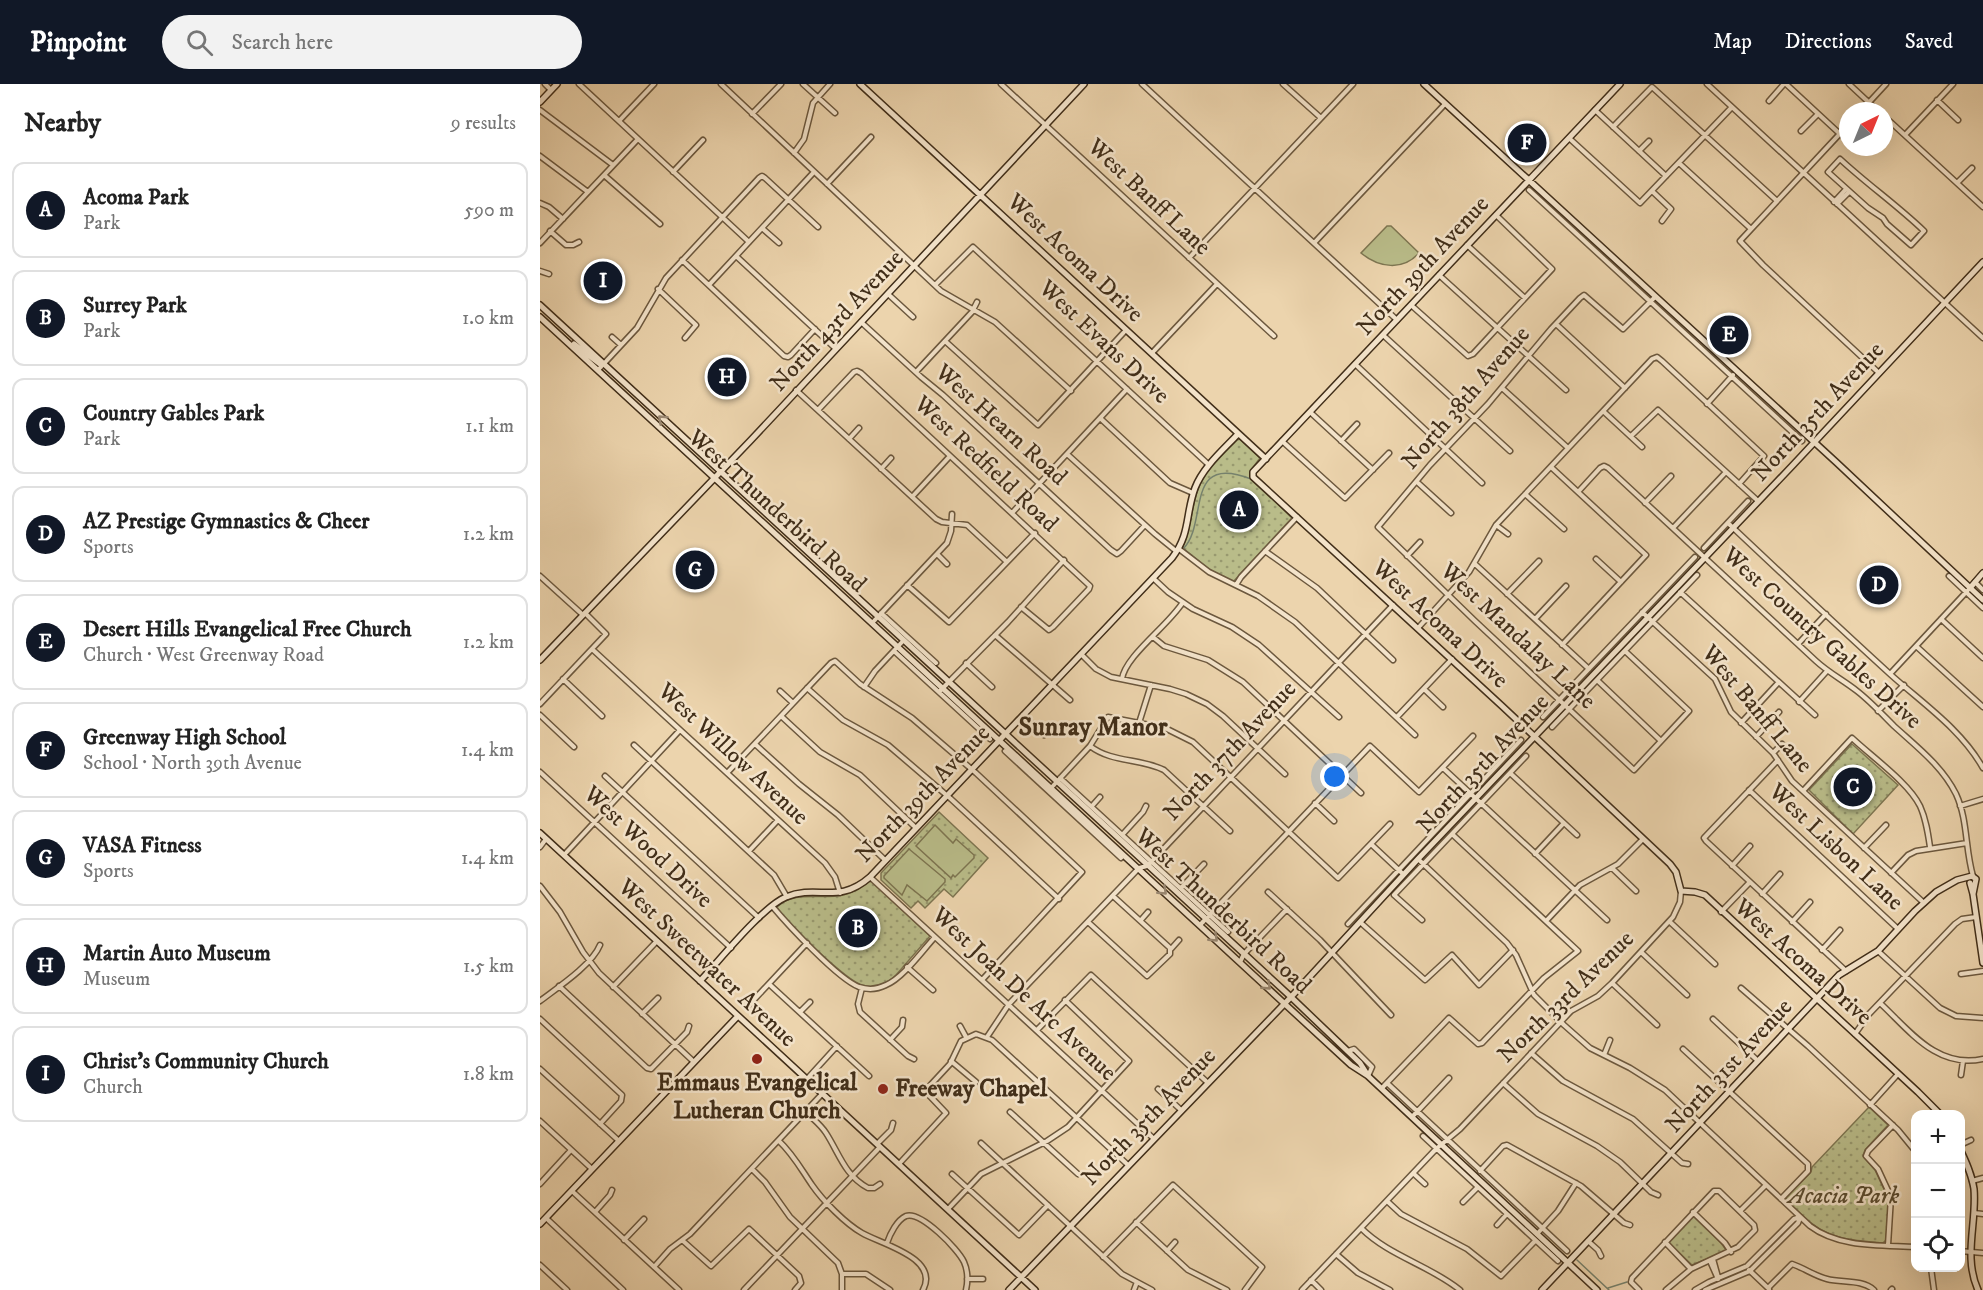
<!DOCTYPE html>
<html lang="en">
<head>
<meta charset="utf-8">
<style>
  :root { --surface:#fff; --page:#f2f2f2; --text:#222; --muted:#767676; --line:#e0e0e0; --accent:#111827 }
  body { margin:0; font-family:"IM FELL DW Pica",serif; background:var(--page); color:var(--text) }
  .controls { position:absolute; right:18px; bottom:18px; display:grid; overflow:hidden; border-radius:12px; box-shadow:0 6px 24px #0002 }
  .controls button { width:54px; height:54px; display:grid; place-items:center; padding:0; border:0; border-bottom:2px solid var(--line); background:var(--surface); color:var(--text); font:30px sans-serif }
  .compass { position:absolute; left:1299px; top:18px; width:54px; height:54px; border-radius:50%; background:var(--surface); box-shadow:0 6px 24px #0002; rotate:43deg }
  .you { position:absolute; left:795px; top:693px; width:21px; height:21px; margin:-15px; border:4px solid #fff; border-radius:50%; background:#1a73e8; box-shadow:0 0 0 9px #1a73e833 }
  .badge { display:grid; place-items:center; width:39px; height:39px; border-radius:50%; background:var(--accent); color:#fff; font-size:20px; font-weight:700 }
  .pin { position:absolute; translate:-50% -50%; border:3px solid #fff; box-shadow:0 2px 6px #0006 }
  .list { margin:0; padding:0; list-style:none }
  h2 { display:flex; justify-content:space-between; align-items:center; height:78px; margin:0; padding:0 24px; font-size:26px }
  h2 small { font-size:20px; font-weight:400; color:var(--muted) }
  .list li { display:grid; grid-template-columns:39px 1fr auto; gap:18px; align-items:center; box-sizing:border-box; height:96px; margin:0 12px 12px; padding:0 12px; border:2px solid var(--line); border-radius:12px }
  .list b { display:block; font-size:22px; white-space:nowrap }
  .list p { margin:0; font-size:20px; white-space:nowrap; color:var(--muted) }
  .list em { font-size:20px; font-style:normal; color:var(--muted) }
  .icon { flex:none; width:33px; height:33px; fill:none; stroke:currentColor; stroke-width:2; stroke-linecap:round; stroke-linejoin:round }
  .map { position:relative; flex:none; width:1443px; height:1206px; overflow:hidden }
  header { display:flex; align-items:center; gap:36px; box-sizing:border-box; height:84px; padding:0 30px; background:var(--accent); color:#fff }
  header strong { font-size:28px }
  nav { display:flex; gap:33px; margin-inline-start:auto; font-size:21px }
  .search { width:420px; height:54px; background:var(--page); display:flex; align-items:center; gap:15px; box-sizing:border-box; padding:0 21px; border-radius:33px; color:var(--muted); font-size:22px }
  main { display:flex }
  aside { flex:1; background:var(--surface) }
  .map>svg:first-child { display:block }
  .park { fill:url(#park-dots); stroke:#7d7551; stroke-width:1.5 }
  .garden { fill:#b9bc89; stroke:#7d7551; stroke-width:1.5 }
  .lines { fill:none; stroke-linecap:round; stroke-linejoin:round }
  .stream { stroke:#76816c; stroke-width:1.5 }
  .street-casing { stroke:#6c583e; stroke-width:7 }
  .secondary-casing { stroke:#412e19; stroke-width:8 }
  .street { stroke:#f3e3ca; stroke-width:4 }
  .secondary { stroke:#f3e3ca; stroke-width:5 }
  .oneway { stroke:#9a8872 }
  .poi-dot { fill:#8f2418; stroke:#f3e3ca; stroke-width:2 }
  .labels { text-anchor:middle; dominant-baseline:central; stroke-width:5; stroke-linejoin:round; paint-order:stroke }
  .street-label { font-size:24px; fill:#412e19; stroke:#f3e3ca }
  .poi-label { font-size:24px; font-weight:bold; fill:#412e19; stroke:#f3e3ca }
  .park-label { font-size:24px; font-style:italic; fill:#594a2f; stroke:#f3e3ca }
  .neighbourhood-label { font-size:26px; font-weight:bold; fill:#412e19; stroke:#f3e3ca }
</style>
</head>
<body>
<header>
<strong>Pinpoint</strong>
<div class="search"><svg class="icon" aria-label="search" viewBox="0 0 24 24"><circle cx="10" cy="10" r="6"/><path d="M15 15l6 6"/></svg>Search here</div>
<nav><a>Map</a><a>Directions</a><a>Saved</a></nav>
</header>
<main>
<aside>
<h2>Nearby<small>9 results</small></h2>
<ul class="list">
<li><span class="badge">A</span><div><b>Acoma Park</b><p>Park</p></div><em>590 m</em></li>
<li><span class="badge">B</span><div><b>Surrey Park</b><p>Park</p></div><em>1.0 km</em></li>
<li><span class="badge">C</span><div><b>Country Gables Park</b><p>Park</p></div><em>1.1 km</em></li>
<li><span class="badge">D</span><div><b>AZ Prestige Gymnastics &amp; Cheer</b><p>Sports</p></div><em>1.2 km</em></li>
<li><span class="badge">E</span><div><b>Desert Hills Evangelical Free Church</b><p>Church · West Greenway Road</p></div><em>1.2 km</em></li>
<li><span class="badge">F</span><div><b>Greenway High School</b><p>School · North 39th Avenue</p></div><em>1.4 km</em></li>
<li><span class="badge">G</span><div><b>VASA Fitness</b><p>Sports</p></div><em>1.4 km</em></li>
<li><span class="badge">H</span><div><b>Martin Auto Museum</b><p>Museum</p></div><em>1.5 km</em></li>
<li><span class="badge">I</span><div><b>Christ's Community Church</b><p>Church</p></div><em>1.8 km</em></li>
</ul>
</aside>
<div class="map">
<svg width="1443" height="1206" viewBox="0 0 1443 1206">
  <defs>
    <pattern id="park-dots" width="8" height="8" patternUnits="userSpaceOnUse" patternTransform="scale(1.5)"><rect width="8" height="8" fill="#b9bc89"/><path d="M2 2h.1M6 6h.1" fill="none" stroke="#98996f" stroke-width="1.8" stroke-linecap="round"/></pattern>
  </defs>
  <rect width="100%" height="100%" fill="#ecd4ad"/>
  <filter id="stains"><feTurbulence type="fractalNoise" baseFrequency=".00333" numOctaves="4"/><feColorMatrix values="0 0 0 0 .2 0 0 0 0 .09 0 0 0 0 .02 0 0 0 .5 -.17"/></filter>
  <radialGradient id="worn" r=".72"><stop offset=".6" stop-color="#630" stop-opacity="0"/><stop offset="1" stop-color="#630" stop-opacity=".3"/></radialGradient>
  <path class="park" d="M700 355 720 374 711 386V394L752 434 693 498 670 486 644 465 643 463C651 445 651 426 657 408 664 387 682 372 697 356Z
    M1312 660 1358 701 1313 750 1269 706Z
    M399 728 448 774 413 813 404 805 385 824 378 817 371 824 341 796V789Z
    M329 797 332 798 390 852 356 891C347 900 334 905 322 901 306 896 245 838 237 823 255 806 281 816 303 811 313 809 321 804 329 797Z
    M1329 1023 1348 1041 1325 1066 1323 1072 1335 1086 1349 1116 1346 1156 1343 1159C1310 1156 1288 1156 1263 1132 1257 1126 1250 1121 1246 1114L1271 1088 1272 1083Z
    M1153 1132 1181 1159 1187 1167 1152 1181 1128 1158Z"/>
  <path class="garden" d="M847 142H851L879 169C863 187 839 184 821 169Z
    M395 741 413 759 416 755 434 771V774L415 793 413 791 411 794 376 762Z
    M369 765 405 795V798L387 817 367 801 362 811 344 794V792Z"/>
  <g class="lines">
    <path class="stream" d="M643 465C669 440 643 368 711 395
      M1037 1176 1069 1206
      M1068 1204 1087 1198"/>
    <defs>
      <path id="street" d="M5 0 11 6
        M39 0 209 158
        M181 0 401 207 455 238 531 307
        M263 0 295 29
        M461 0 734 252
        M602 0 857 236
        M743 0 781 34
        M1167 0 1443 254
        M1246 0 1300 50
        M1309 0 1338 27
        M1397 16 1418 36
        M1229 17 1244 0
        M0 26 73 81
        M1055 26 1126 92
        M1321 27 1346 0
        M212 30 241 0
        M1344 32 1443 123
        M79 37 114 0
        M1308 41 1200 157 1223 181 1339 289
        M1073 43 1112 3 1236 116
        M1261 47 1278 30
        M1365 51 1413 0
        M1029 54 1100 119 1192 23
        M1099 67 1109 57
        M254 69 264 55 273 19 290 0
        M0 72 48 108
        M1300 75C1328 101 1357 121 1384 147L1371 161 1347 140 1343 134 1328 124 1288 88Z
        M1139 79 1210 144
        M133 88 163 56
        M64 91 120 140
        M1417 99 1432 84
        M287 100 331 53
        M989 106 1262 357
        M1112 107 1131 125 1122 137
        M1294 118 1306 105
        M0 119 9 123 23 135
        M1297 120 1309 108
        M222 144 239 159
        M10 147 26 161H33L39 158
        M0 159 98 55
        M774 159 905 20
        M927 161 985 214
        M196 172 296 265
        M649 174 813 0
        M142 176 244 272 248 273 251 271 275 245
        M0 187 9 190
        M899 191 1026 306
        M169 201 274 88
        M395 201 433 163 669 381
        M118 205 156 241 145 254
        M348 210 373 233
        M871 221 928 272 933 270 1012 185 956 131
        M321 238 381 293 403 311 571 466 577 470 581 467 605 441
        M1016 240 1085 304
        M843 251 970 367
        M72 253 81 261
        M405 257 498 341 586 246
        M612 269 677 200
        M815 280 942 399
        M58 286 97 244 126 194 219 94 222 92 225 94 278 143
        M376 288 432 228 437 218
        M962 304 1028 364
        M256 306 396 435 402 438 427 441 467 478
        M1167 320 1193 291
        M278 326 314 288 317 287 321 289 550 502 549 505 513 543 509 546 481 523
        M1063 327 1102 363
        M770 328 833 386
        M560 334 630 399 653 409
        M1091 352 1118 326 1218 417
        M309 355 319 344
        M742 357 805 414 849 369
        M801 357 817 340
        M527 370 615 450 636 467
        M1011 383 1106 471 1022 561
        M341 385 351 374
        M877 398 911 429
        M1038 408 1060 384 1064 382 1068 384 1276 577C1289 589 1303 596 1317 607 1330 617 1342 630 1354 642 1377 663 1402 682 1416 710 1428 736 1425 765 1433 792
        M985 410 1024 445
        M372 413 410 372
        M1105 419 1131 392
        M472 429 587 305
        M1188 439C1241 489 1295 540 1350 590 1382 619 1421 645 1443 684
        M956 441 968 450
        M1133 444 1186 388
        M1164 464 1208 417
        M639 465 669 488 718 512 755 538 875 651
        M725 467 777 504 853 576
        M397 470 407 480
        M867 472 880 458
        M1056 475 1081 498
        M935 480 1049 585
        M0 492 43 531
        M1409 492 1443 524
        M613 494 628 508 653 525 692 543 719 561 799 633
        M1435 498 1443 506
        M367 501 409 538 495 449
        M696 501 701 493 757 433
        M1140 508 1275 631
        M967 510 999 477
        M1102 528 1175 595 1191 628 1233 669 1252 697 1384 819
        M341 529 396 579
        M995 535 1026 502
        M1401 535 1443 574
        M333 538 407 459 411 447 412 430
        M878 544 929 488 956 441 1112 275 1117 273 1122 277 1224 372 1199 400
        M455 551 530 616
        M613 553 624 562 668 576 703 598 821 709
        M1258 560 1286 530
        M1376 562 1443 623
        M52 565 285 779 295 793 300 809
        M354 567 450 655
        M1085 567 1149 627 1094 686 935 537 838 443 890 381 948 320 1011 245 1040 214 1044 211 1083 245 1115 213
        M541 570 556 585 571 593 630 605 646 610 667 620 683 632 745 690
        M426 579 452 603
        M1350 590 1430 504
        M23 595 62 632
        M582 595C585 572 629 541 643 518
        M1057 596 1121 657
        M324 603 335 587 363 557
        M267 604 303 636 348 661 411 715 519 815
        M884 605 903 623
        M240 607 253 619
        M399 608 468 538 524 476
        M1259 618 1287 587
        M0 620 66 550 45 529
        M1338 627 1364 601
        M0 631 34 663
        M483 631 504 651
        M241 632 280 668 320 691 376 744
        M857 633 912 575
        M1003 633 1155 473
        M599 639 611 601
        M1201 639 1238 599
        M1012 643 1157 491
        M1216 653 1239 628
        M215 660 259 700 298 731 345 776
        M94 661 234 791 247 813
        M550 662C572 679 600 674 624 686L690 747
        M465 667 581 774
        M1233 669 1242 660
        M1238 676 1164 754 1166 757 1306 887
        M903 684 1067 836
        M0 688 191 864
        M187 689 291 579 295 577 320 600 372 634 436 689 542 788 442 896
        M970 689 1037 751
        M65 692 219 834
        M520 694 688 848
        M512 703 550 662 568 633 625 644 653 658 798 794 850 740
        M1209 706 1358 845
        M1263 707 1312 654C1331 672 1369 699 1380 722 1386 735 1388 749 1390 763
        M775 719 794 737
        M552 722 560 713
        M1420 722 1443 715
        M583 750 603 728 606 722
        M831 760 863 790
        M0 763 6 755
        M1324 764 1346 741
        M209 767 238 736
        M995 770 1024 739
        M24 771 140 646
        M878 775 967 859 976 871 994 911 1024 941 1050 964 1090 984 1125 1006 1270 1142C1299 1164 1341 1161 1376 1163
        M1192 782 1210 762
        M1072 784 1096 807
        M1351 789 1368 771 1376 767 1427 759
        M330 793 613 1054
        M0 802 20 828 43 868 59 889 154 978
        M641 804 664 780
        M728 808 780 856 851 931
        M1222 810 1240 790
        M854 811 986 672
        M854 811 882 836
        M232 822C248 841 298 895 319 903 328 906 338 905 346 901 363 894 382 867 395 853
        M1181 828 1210 798
        M601 836 608 828
        M1006 837 1040 801 1078 780 1103 755
        M548 838 607 892 630 870V864L573 812
        M820 838 885 896 912 871 939 901 973 866
        M1130 838 1175 880
        M1252 838 1270 818
        M808 840 981 656
        M660 841 830 662 879 708 933 652
        M631 865 639 856
        M1282 866 1300 846
        M1338 867 1400 924 1416 932 1443 934
        M1101 868 1147 911
        M700 878 704 870 747 825
        M367 883 393 906
        M1421 890 1443 887
        M1072 899 1117 941
        M229 900 329 992
        M19 902 107 984 111 985 147 948 149 942
        M73 903 117 857
        M322 904 318 920 320 928 368 972 374 975
        M1201 904 1268 962 1358 1046 1376 1068
        M0 917C17 904 52 881 60 861
        M1340 919C1370 947 1397 985 1443 975
        M209 921 267 859
        M260 928 270 918
        M102 930 118 914
        M0 935 82 1011 81 1017 60 1040
        M1173 935 1218 977
        M420 942 426 953
        M497 946 551 891 667 998
        M1315 950 1329 930 1415 840 1422 835 1436 833
        M447 953 469 920 599 784 607 782 612 777 853 521
        M350 956 362 943 363 936
        M1143 965 1268 1080V1087L1241 1115
        M808 967 814 965 832 983 828 992
        M991 969 1023 997 1093 1035 1142 1079 1148 1080
        M1064 971 1070 956
        M411 977 436 998
        M0 985 79 1057
        M1421 991 1423 977
        M266 996 297 962
        M847 999 1027 1167
        M963 999 998 1030 1057 1062 1080 1078 1111 1108 1118 1111
        M842 1004 909 934 938 960 942 959 1004 894 1038 867 912 750
        M618 1005 641 1026
        M1330 1021 1358 990
        M266 1028C273 1035 281 1041 286 1049 299 1069 305 1092 328 1104H334L340 1100
        M470 1028 538 1090
        M872 1033 909 994
        M0 1037 52 1085
        M883 1052 1018 1177
        M239 1057C253 1070 261 1085 272 1101 283 1117 306 1140 322 1149 341 1160 400 1174 383 1206
        M441 1059 582 1190 612 1206
        M337 1060 351 1046 353 1039
        M1420 1061 1431 1056
        M359 1080 406 1029 385 1007 410 980 421 957 436 950 452 956 588 1081
        M212 1085 225 1098 250 1133 298 1179 302 1190V1206
        M940 1087 963 1062 967 1061 1041 1102 1084 1139 1090 1141
        M873 1089 885 1100
        M412 1090 479 1151 508 1121
        M1432 1097 1443 1094
        M0 1100 31 1066
        M32 1107 139 1206
        M847 1117 861 1130 927 1165 961 1192 995 1157
        M923 1118 938 1103
        M408 1125 441 1090 507 1057 528 1043 589 977 525 916
        M1200 1127 1226 1101
        M55 1128 70 1111 72 1106
        M1153 1128 1185 1159 1191 1168
        M1434 1129 1443 1130
        M6 1134 83 1206
        M596 1138 648 1186 687 1206
        M957 1141 967 1130
        M821 1144C849 1172 889 1181 920 1206
        M997 1150 1018 1127 1036 1099
        M84 1156 104 1135
        M142 1156 171 1182 209 1145 259 1192 261 1199 255 1206
        M1048 1157 1058 1166 1061 1172
        M1125 1158 1151 1185
        M347 1159C350 1150 357 1136 366 1132 381 1127 418 1165 424 1178 428 1187 428 1197 426 1206
        M1348 1161 1351 1113 1338 1085 1326 1072 1328 1067 1353 1041
        M627 1167 635 1158
        M1420 1167 1443 1169
        M796 1170 818 1189 850 1206
        M563 1173 633 1101 722 1183 705 1206
        M1173 1175 1178 1193
        M1170 1177 1178 1195
        M0 1181 27 1206
        M114 1183 130 1165 150 1150 282 1010
        M1391 1184 1394 1206
        M1209 1186 1229 1205
        M302 1190H326L350 1206
        M427 1195H443
        M771 1196 781 1206
        M1228 1204 1252 1180C1264 1184 1275 1192 1287 1195 1302 1199 1322 1195 1334 1206
        M204 1206 340 1063
        M594 1206 597 1198
        M762 1206 896 1065 920 1045 1031 927 1058 912 1072 899 1133 833 1140 818 1141 807
        M1099 1206 1091 1198 1092 1194 1174 1107H1179L1214 1141 1215 1146 1198 1163 1151 1185 1126 1206
        M1155 1206 1169 1198 1207 1182 1254 1135 1260 1133
        M1165 1206 1210 1187 1258 1139 1260 1134
        M1351 1206 1352 1205"/>
      <path id="secondary" d="M320 0 726 375
        M884 0 1296 378 1443 516
        M1080 0 713 388V393L962 622 1130 780 1136 788 1141 807 1155 808 1165 811 1378 1008 1400 1030
        M0 18 17 0
        M0 221 751 913 820 979 827 990
        M0 233 811 981 828 992 1057 1206
        M34 260 60 280
        M1430 504 1443 489
        M0 576 211 356 544 0
        M0 749 495 1206
        M1430 799 1433 810 1443 879
        M160 897C180 876 222 823 246 813 278 800 298 821 330 793L632 474C651 449 645 431 655 404 663 383 683 366 698 350
        M1420 1065C1426 1078 1432 1091 1434 1105 1437 1139 1423 1173 1438 1206
        M0 1140 198 932
        M469 1206 751 913 878 775 1253 381 1443 178
        M1002 1206 1299 891 1338 867 1375 827 1396 808 1417 796 1432 792 1436 795 1433 810"/>
    </defs>
    <use href="#street" class="street-casing"/>
    <use href="#secondary" class="secondary-casing"/>
    <use href="#street" class="street"/>
    <use href="#secondary" class="secondary"/>
  </g>
  <defs><path id="oneway-chevron" d="M-2-3.5L2.5 0L-2 3.5" fill="none" stroke-width="1.6" stroke-linecap="round" stroke-linejoin="round" transform="scale(1.5)"/></defs>
  <g class="oneway">
    <use href="#oneway-chevron" transform="translate(122 335) rotate(-137)"/>
    <use href="#oneway-chevron" transform="translate(623 807) rotate(43)"/>
    <use href="#oneway-chevron" transform="translate(674 854) rotate(43)"/>
    <use href="#oneway-chevron" transform="translate(727 902) rotate(43)"/>
  </g>
  <g class="poi-dot">
    <circle cx="217" cy="975" r="6"/>
    <circle cx="343" cy="1005" r="6"/>
  </g>
  <g class="labels">
    <g class="street-label">
      <text transform="translate(609 113) rotate(43)">West Banff Lane</text>
      <text transform="translate(535 174) rotate(43)">West Acoma Drive</text>
      <text transform="translate(883 182) rotate(-47)">North 39th Avenue</text>
      <text transform="translate(297 237) rotate(-47)">North 43rd Avenue</text>
      <text transform="translate(564 258) rotate(43)">West Evans Drive</text>
      <text transform="translate(926 314) rotate(-49)">North 38th Avenue</text>
      <text transform="translate(1278 328) rotate(-47)">North 35th Avenue</text>
      <text transform="translate(461 341) rotate(42)">West Hearn Road</text>
      <text transform="translate(446 380) rotate(43)">West Redfield Road</text>
      <text transform="translate(237 427) rotate(42)">West Thunderbird Road</text>
      <text transform="translate(900 540) rotate(43)">West Acoma Drive</text>
      <text transform="translate(978 552) rotate(43)">West Mandalay Lane</text>
      <text transform="translate(1282 554) rotate(42)">West Country Gables Drive</text>
      <text transform="translate(1217 625) rotate(50)">West Banff Lane</text>
      <text transform="translate(690 667) rotate(-47)">North 37th Avenue</text>
      <text transform="translate(193 670) rotate(43)">West Willow Avenue</text>
      <text transform="translate(943 680) rotate(-47)">North 35th Avenue</text>
      <text transform="translate(383 710) rotate(-46)">North 39th Avenue</text>
      <text transform="translate(108 763) rotate(43)">West Wood Drive</text>
      <text transform="translate(1296 763) rotate(43)">West Lisbon Lane</text>
      <text transform="translate(683 827) rotate(43)">West Thunderbird Road</text>
      <text transform="translate(1263 878) rotate(42)">West Acoma Drive</text>
      <text transform="translate(167 879) rotate(43)">West Sweetwater Avenue</text>
      <text transform="translate(484 910) rotate(43)">West Joan De Arc Avenue</text>
      <text transform="translate(1026 913) rotate(-44)">North 33rd Avenue</text>
      <text transform="translate(1189 982) rotate(-47)">North 31st Avenue</text>
      <text transform="translate(609 1033) rotate(-46)">North 35th Avenue</text>
    </g>
    <g class="poi-label">
      <text x="217" y="999">Emmaus Evangelical<tspan x="217" dy="28">Lutheran Church</tspan></text>
      <text x="355" y="1005" text-anchor="start">Freeway Chapel</text>
    </g>
    <g class="park-label">
      <text x="1304" y="1112">Acacia Park</text>
    </g>
    <g class="neighbourhood-label">
      <text x="553" y="643">Sunray Manor</text>
    </g>
  </g>
  <rect width="100%" height="100%" filter="url(#stains)"/>
  <rect width="100%" height="100%" fill="url(#worn)"/>
</svg>
<div class="controls">
<button>+</button>
<button>−</button>
<button><svg class="icon" aria-label="locate" viewBox="0 0 24 24"><circle cx="12" cy="12" r="6"/><path d="M12 2v4M12 18v4M2 12h4M18 12h4"/></svg></button>
</div>
<svg class="compass" viewBox="-18 -18 36 36"><path d="M0-13l5 13h-10z" fill="#e53935"/><path d="M0 13l5-13h-10z" fill="#767676"/></svg>
<div class="you"></div>
<div class="pin badge" style="left:699px;top:426px">A</div>
<div class="pin badge" style="left:318px;top:844px">B</div>
<div class="pin badge" style="left:1313px;top:703px">C</div>
<div class="pin badge" style="left:1339px;top:501px">D</div>
<div class="pin badge" style="left:1189px;top:251px">E</div>
<div class="pin badge" style="left:987px;top:59px">F</div>
<div class="pin badge" style="left:155px;top:486px">G</div>
<div class="pin badge" style="left:187px;top:293px">H</div>
<div class="pin badge" style="left:63px;top:197px">I</div>
</div>
</main>
</body>
</html>
